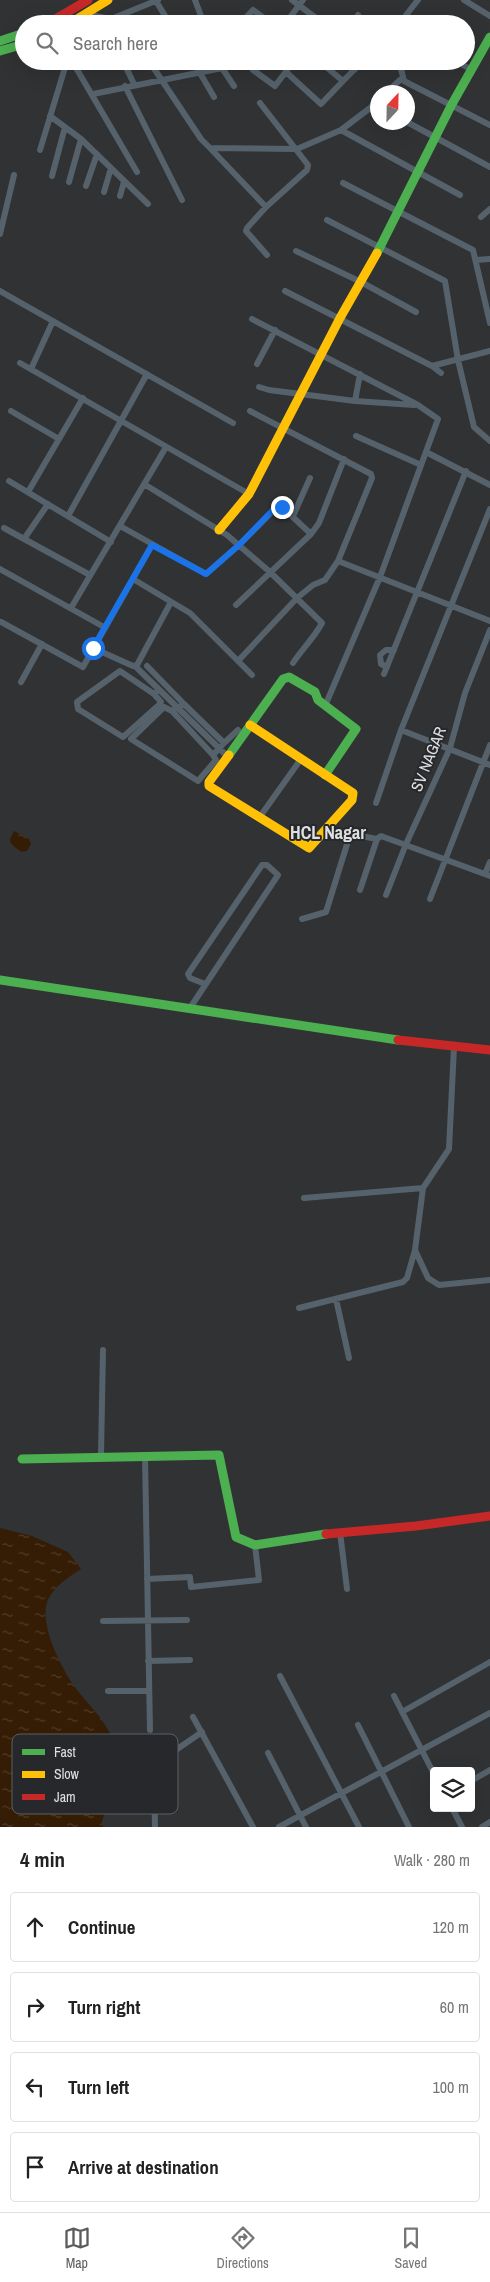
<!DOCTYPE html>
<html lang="en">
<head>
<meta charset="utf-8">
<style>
  :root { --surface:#fff; --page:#f6f6f6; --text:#222; --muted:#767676; --line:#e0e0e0; --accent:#5b5c5c }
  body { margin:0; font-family:"Archivo Narrow",sans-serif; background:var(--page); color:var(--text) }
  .controls { position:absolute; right:15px; bottom:15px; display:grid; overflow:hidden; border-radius:5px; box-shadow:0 5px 20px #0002 }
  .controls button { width:45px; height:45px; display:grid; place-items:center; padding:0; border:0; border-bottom:1px solid var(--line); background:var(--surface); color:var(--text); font:25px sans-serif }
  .compass { position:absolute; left:370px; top:85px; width:45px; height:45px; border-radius:50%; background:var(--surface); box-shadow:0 5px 20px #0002; rotate:22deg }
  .stop { position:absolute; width:15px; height:15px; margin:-11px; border:4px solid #1a73e8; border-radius:50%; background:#fff }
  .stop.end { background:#1a73e8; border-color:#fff; box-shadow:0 1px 5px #0008 }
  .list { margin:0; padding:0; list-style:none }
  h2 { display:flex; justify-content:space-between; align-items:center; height:65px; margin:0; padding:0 20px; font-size:21px }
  h2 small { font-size:16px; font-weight:400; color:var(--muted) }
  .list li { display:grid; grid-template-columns:32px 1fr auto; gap:15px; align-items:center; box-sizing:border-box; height:70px; margin:0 10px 10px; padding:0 10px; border:1px solid var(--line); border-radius:5px }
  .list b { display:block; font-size:19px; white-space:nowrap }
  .list em { font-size:16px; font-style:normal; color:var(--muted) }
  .icon { flex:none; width:28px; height:28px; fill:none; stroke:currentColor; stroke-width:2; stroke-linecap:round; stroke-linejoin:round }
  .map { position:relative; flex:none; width:490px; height:1827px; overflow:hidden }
  .search { position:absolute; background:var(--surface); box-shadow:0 5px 20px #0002; left:15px; right:15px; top:15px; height:55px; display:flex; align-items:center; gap:12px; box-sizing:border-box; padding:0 18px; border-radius:28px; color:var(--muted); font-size:19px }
  .sheet { height:385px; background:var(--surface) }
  nav { display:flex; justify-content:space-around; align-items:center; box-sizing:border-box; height:70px; border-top:1px solid var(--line); background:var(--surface); font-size:14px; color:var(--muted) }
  nav a { display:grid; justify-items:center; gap:2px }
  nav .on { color:var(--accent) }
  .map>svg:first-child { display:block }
  .water { fill:url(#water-ripples) }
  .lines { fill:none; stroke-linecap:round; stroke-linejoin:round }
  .street { stroke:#55626b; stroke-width:6 }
  .fast { stroke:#4caf50; stroke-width:9 }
  .slow { stroke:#ffc107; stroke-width:9 }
  .jam { stroke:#c62828; stroke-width:9 }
  .route { stroke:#1a73e8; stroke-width:6 }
  .labels { text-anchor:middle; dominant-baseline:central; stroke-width:4; stroke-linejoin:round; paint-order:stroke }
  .street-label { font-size:16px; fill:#dee0e1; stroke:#26282b }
  .neighbourhood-label { font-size:18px; font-weight:bold; fill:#dee0e1; stroke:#26282b }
  .key { fill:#26282b; stroke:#5d5f62; stroke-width:1 }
  .key-label { font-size:14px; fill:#dee0e1 }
</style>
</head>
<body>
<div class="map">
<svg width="490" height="1827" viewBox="0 0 490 1827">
  <defs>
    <pattern id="water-ripples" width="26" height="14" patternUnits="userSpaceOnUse" patternTransform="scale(1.25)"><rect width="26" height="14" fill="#341c05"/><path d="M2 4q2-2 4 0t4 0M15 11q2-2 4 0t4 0" fill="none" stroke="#513d29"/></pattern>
  </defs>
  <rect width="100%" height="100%" fill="#313234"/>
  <path class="water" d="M14 831 29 839 31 844 27 851 21 852 11 844 10 839Z
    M0 1528 32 1536 68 1552 81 1569C69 1577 54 1586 48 1600 38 1623 61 1667 74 1686 86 1702 102 1717 111 1735 124 1761 111 1796 102 1821L103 1827H0Z"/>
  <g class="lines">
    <path class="street" d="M195 0 204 24
      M292 0 324 24
      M464 0 490 16
      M156 1 170 24
      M85 14 111 19 158 0
      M123 15 128 24
      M240 24 253 10 272 24
      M285 24 303 0
      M351 24 358 15
      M399 24 418 0
      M72 61 137 172
      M123 61 134 84
      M149 61 201 139 210 148 297 149 341 130 378 102
      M193 61 214 97
      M219 61 222 68 243 62
      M256 61 252 68 253 70 275 86 294 61
      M319 61 343 81 363 61
      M399 61 404 81 490 125
      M456 61 470 69
      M286 72 321 104 343 81
      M125 86 182 200
      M387 92 402 78
      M93 94 222 68 234 86
      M260 103 308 165 307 170 266 207 247 228 246 231 267 255
      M50 116 81 139 148 204
      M407 122 490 167
      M341 130 460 195
      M210 148 266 207
      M40 150 67 61
      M52 176 65 127
      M69 182 81 139
      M343 183 473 250 490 323
      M86 186 97 154
      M104 192 111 168
      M120 196 124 182
      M481 217 490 209
      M327 220 445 281 458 360 474 427 490 441
      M0 234 14 175
      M296 251 361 282 416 312
      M476 260 490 259
      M0 291 233 423
      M285 291 432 366 441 373
      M252 319 418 405 438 419 380 577 325 706
      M20 363 249 494
      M257 364 275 330
      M432 366 490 351
      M31 369 53 321
      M259 387 269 390 355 401 414 405
      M355 401 360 374
      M11 411 59 439
      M356 436 421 465
      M426 452 490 485
      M9 481 111 542
      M144 484 227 535 270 572 322 623C314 638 302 649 293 663
      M28 492 83 398
      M68 516 147 374
      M293 516 310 478
      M120 526 206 574 239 545 277 507H282L311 534
      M4 528 90 575
      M24 539 48 504
      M338 561 490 621
      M0 569 104 627
      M133 579 190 613 252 675
      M236 605 311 534 319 523 344 459
      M71 608 166 447
      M1 622 83 667 152 545
      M93 648 133 666 137 665 171 602
      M238 661 297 598 313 585 325 580 338 561 372 478 371 474 250 411
      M135 666 228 757
      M147 666 184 704
      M387 667 381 664 380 655 386 650H394
      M384 674 466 471
      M21 682 42 644
      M154 694 161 702 160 704 123 737 78 709 77 702 120 671 154 694 159 690
      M172 711 164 707 131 739 198 781 216 760 213 755
      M401 730 490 765
      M224 743 213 755 172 711 184 704 224 743 238 730
      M376 803 401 730 490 509
      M259 818 301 759
      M485 874 490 862
      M360 890 377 839 381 836 490 876
      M386 895 406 844 450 748 465 693 490 630
      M430 899 490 745
      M302 919 326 912 348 841 356 835 377 839
      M190 1008 278 875 267 865H262L188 974 190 978 205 984
      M304 1198 423 1188
      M415 1250 428 1278 439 1285 490 1280
      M336 1299 349 1358
      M299 1308 403 1282 407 1278 415 1250 423 1188 449 1149 454 1047
      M101 1455 103 1350
      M145 1457 150 1730
      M340 1532 347 1589
      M147 1579 190 1577 191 1587 259 1580 255 1545
      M103 1621 187 1620
      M148 1661 190 1660
      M280 1676 359 1827
      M108 1691H149
      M394 1696 434 1774
      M402 1712 490 1662
      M193 1717 253 1827
      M358 1725 409 1827
      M268 1753 306 1827
      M471 1781 490 1770
      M452 1808 462 1827
      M155 1827 154 1773 173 1752 202 1732
      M279 1827 490 1713
      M482 1827 490 1822"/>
    <path class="fast" d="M0 41 24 33
      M0 51 24 44
      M377 253 452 104 490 37
      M229 755 283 679 289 677 315 692 318 700 356 729 325 775
      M0 980 398 1040
      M22 1459 219 1455 236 1537 255 1545 326 1534"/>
    <path class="slow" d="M69 24 108 0
      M219 530 249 494 340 318 377 253
      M229 755 209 782V786L309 848 352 800 353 793 250 725"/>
    <path class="jam" d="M47 24 88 0
      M398 1040 490 1050
      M326 1534 416 1526 490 1516"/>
  </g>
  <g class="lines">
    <path class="route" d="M93 648 152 545 206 574 239 545 273 510 277 507H282"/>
  </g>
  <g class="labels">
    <g class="street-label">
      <text transform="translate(428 759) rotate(-68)">SV NAGAR</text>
    </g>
    <g class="neighbourhood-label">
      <text x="328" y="832">HCL Nagar</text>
    </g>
  </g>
  <rect x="12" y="1734" width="166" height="80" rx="8" class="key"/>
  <rect x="22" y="1749" width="23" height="6" fill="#4caf50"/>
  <rect x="22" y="1771" width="23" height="7" fill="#ffc107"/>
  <rect x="22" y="1794" width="23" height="6" fill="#c62828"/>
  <g class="key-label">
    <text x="54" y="1757">Fast</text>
    <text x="54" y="1779">Slow</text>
    <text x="54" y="1802">Jam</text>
  </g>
</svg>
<div class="controls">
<button><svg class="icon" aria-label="layers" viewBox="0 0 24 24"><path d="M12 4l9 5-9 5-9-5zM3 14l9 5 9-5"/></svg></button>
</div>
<svg class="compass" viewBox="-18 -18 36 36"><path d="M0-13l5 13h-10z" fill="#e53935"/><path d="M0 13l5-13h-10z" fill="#767676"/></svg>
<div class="stop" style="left:93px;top:648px"></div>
<div class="stop end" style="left:282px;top:507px"></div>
<div class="search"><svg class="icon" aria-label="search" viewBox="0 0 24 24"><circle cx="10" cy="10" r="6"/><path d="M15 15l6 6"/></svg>Search here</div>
</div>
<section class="sheet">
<h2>4 min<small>Walk · 280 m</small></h2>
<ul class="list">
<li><svg class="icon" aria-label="ahead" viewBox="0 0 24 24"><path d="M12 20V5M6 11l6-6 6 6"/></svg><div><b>Continue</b></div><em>120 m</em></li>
<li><svg class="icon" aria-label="right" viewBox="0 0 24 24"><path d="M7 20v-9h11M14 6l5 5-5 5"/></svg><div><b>Turn right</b></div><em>60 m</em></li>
<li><svg class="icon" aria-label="left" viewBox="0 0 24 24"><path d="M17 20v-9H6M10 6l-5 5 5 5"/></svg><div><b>Turn left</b></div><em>100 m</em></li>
<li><svg class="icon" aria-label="arrive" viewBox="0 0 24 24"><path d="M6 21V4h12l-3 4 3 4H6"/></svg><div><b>Arrive at destination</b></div></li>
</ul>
</section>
<nav>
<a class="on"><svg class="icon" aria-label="map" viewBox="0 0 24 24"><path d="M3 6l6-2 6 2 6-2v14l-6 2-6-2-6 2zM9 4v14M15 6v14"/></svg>Map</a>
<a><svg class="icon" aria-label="directions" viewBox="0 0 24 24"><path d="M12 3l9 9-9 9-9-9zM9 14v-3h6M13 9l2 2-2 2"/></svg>Directions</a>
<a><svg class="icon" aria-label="saved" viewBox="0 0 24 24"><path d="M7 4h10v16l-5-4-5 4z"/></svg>Saved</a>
</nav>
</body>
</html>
